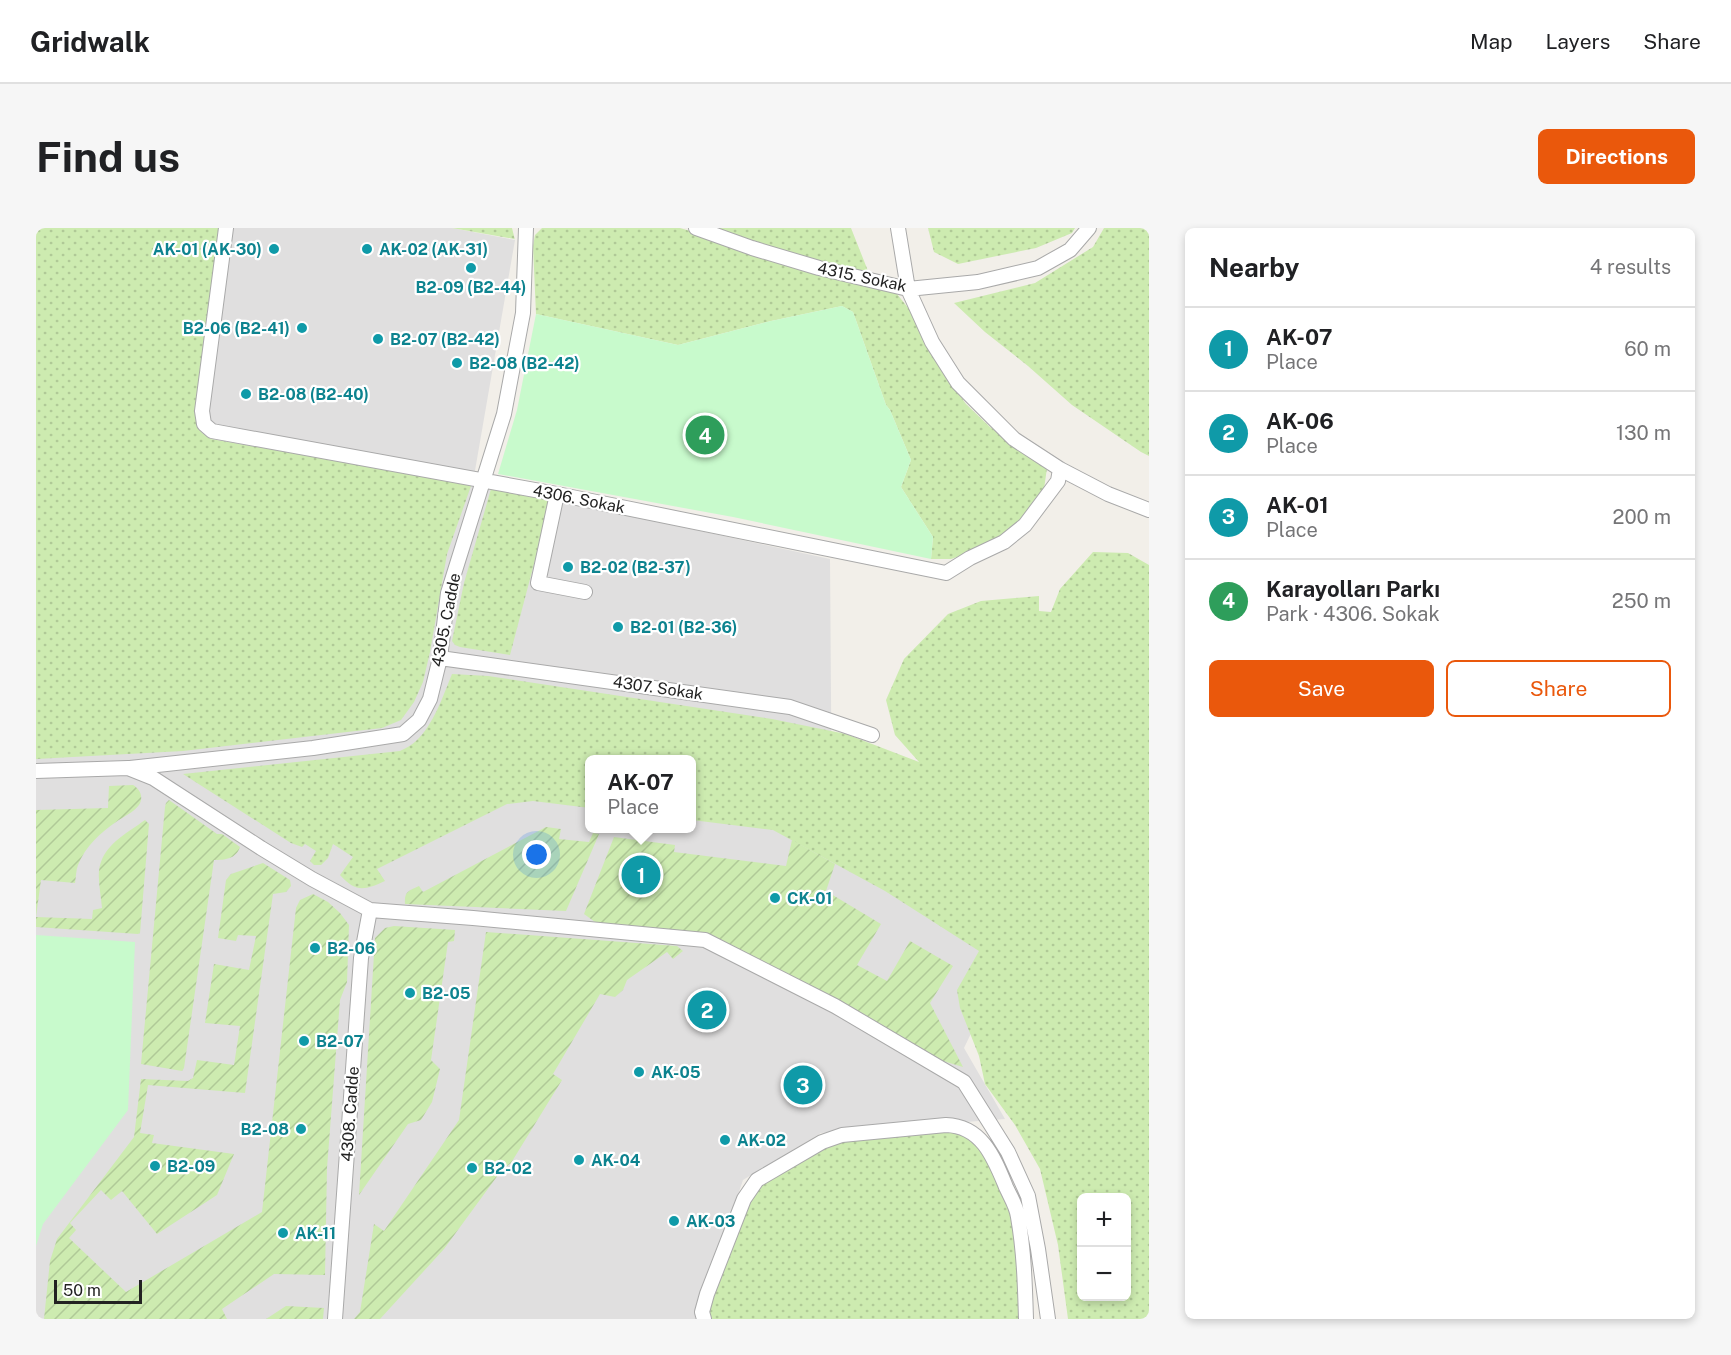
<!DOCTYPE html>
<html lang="en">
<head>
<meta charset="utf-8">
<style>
  :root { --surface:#fff; --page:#f6f6f6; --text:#202124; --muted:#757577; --line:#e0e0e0; --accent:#ea580c }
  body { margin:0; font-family:"Public Sans",sans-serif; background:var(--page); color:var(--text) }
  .controls { position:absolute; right:18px; bottom:18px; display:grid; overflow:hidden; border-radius:9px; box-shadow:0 3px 9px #0003 }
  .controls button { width:54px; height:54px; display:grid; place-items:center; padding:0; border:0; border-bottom:2px solid var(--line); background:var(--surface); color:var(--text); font:30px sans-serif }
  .scale { position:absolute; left:18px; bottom:15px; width:88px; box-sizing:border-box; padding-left:6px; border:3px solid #222; border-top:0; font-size:16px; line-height:21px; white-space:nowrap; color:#222; -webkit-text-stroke:4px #fff; paint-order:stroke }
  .you { position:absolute; left:501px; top:627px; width:21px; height:21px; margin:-15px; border:4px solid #fff; border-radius:50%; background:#1a73e8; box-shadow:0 0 0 9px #1a73e833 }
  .badge { display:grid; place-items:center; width:39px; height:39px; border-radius:50%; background:var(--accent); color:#fff; font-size:20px; font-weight:700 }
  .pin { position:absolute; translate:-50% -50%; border:3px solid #fff; box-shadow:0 2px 6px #0006 }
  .popup { position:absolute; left:549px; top:527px; width:111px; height:78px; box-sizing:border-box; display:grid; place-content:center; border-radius:9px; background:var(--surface); filter:drop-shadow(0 2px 4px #0005); font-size:20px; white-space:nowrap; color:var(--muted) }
  .popup b { font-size:22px; color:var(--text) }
  .popup::after { content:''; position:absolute; left:50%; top:100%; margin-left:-12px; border:12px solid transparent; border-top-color:var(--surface) }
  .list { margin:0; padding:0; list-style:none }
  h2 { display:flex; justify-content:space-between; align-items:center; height:78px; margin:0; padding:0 24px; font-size:26px }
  h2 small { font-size:20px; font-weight:400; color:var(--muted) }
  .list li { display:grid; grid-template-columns:39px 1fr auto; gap:18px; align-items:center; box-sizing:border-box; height:84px; padding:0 24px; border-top:2px solid var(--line) }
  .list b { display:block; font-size:22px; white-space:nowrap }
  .list p { margin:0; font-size:20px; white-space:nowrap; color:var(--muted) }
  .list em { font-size:20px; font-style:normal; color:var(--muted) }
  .actions { display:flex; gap:12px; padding:18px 24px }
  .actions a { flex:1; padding:14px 0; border:2px solid var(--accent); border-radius:9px; text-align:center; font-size:21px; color:var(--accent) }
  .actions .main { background:var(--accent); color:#fff }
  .map { position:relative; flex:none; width:1113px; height:1091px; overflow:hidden; border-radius:9px }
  header { display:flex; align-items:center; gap:36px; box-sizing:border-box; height:84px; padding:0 30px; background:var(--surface); border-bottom:2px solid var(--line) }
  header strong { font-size:28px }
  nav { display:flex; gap:33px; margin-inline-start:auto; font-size:21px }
  .intro { display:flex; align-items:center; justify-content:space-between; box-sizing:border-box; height:144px; padding:0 36px }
  h1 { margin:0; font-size:42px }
  .button { padding:15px 27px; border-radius:9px; background:var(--accent); color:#fff; font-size:21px; font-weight:700 }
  main { display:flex; gap:36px; padding:0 36px }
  aside { flex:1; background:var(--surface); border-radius:9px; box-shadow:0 3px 9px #0003 }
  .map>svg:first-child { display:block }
  .residential { fill:#e0dfdf; fill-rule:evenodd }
  .grass { fill:url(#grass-dots); fill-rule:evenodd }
  .park { fill:#c8facc }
  .garden { fill:url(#garden-furrows) }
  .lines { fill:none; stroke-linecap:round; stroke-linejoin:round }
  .minor-casing { stroke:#a9a9a9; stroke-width:16 }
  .minor { stroke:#fff; stroke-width:14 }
  .culture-dot { fill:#0f9aa8; stroke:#fff; stroke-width:2 }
  .labels { text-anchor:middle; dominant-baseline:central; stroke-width:4.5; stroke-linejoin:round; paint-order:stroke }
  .culture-label { font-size:16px; font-weight:bold; fill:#0d838f; stroke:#fff; text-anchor:start }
  .street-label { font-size:16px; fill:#222; stroke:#fff }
</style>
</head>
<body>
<header>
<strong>Gridwalk</strong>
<nav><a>Map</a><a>Layers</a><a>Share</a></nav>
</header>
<div class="intro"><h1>Find us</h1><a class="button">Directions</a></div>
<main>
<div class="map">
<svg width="1113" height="1091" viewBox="0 0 1113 1091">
  <defs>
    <pattern id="grass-dots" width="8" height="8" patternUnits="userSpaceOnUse" patternTransform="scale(1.5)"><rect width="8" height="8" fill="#cdebb0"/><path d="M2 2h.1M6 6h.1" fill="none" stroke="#b0c997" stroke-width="1.8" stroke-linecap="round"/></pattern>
    <pattern id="garden-furrows" width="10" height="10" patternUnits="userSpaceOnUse" patternTransform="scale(1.5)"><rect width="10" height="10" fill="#cdebb0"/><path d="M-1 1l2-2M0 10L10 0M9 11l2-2" fill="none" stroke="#b0c997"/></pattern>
  </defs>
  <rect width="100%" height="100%" fill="#f2efe9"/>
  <path class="residential" d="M197 0H416L479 12 437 254 794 331 796 603 979 714 928 820 969 891 785 905 707 952 671 1059 685 1091H0V511H68ZM554 532H656V600H554Z"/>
  <path class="grass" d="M0 0H185L173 75 161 191 166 205 175 211 431 255 435 258 411 326 394 424 387 454 378 474 365 492 346 500 147 523 0 531Z
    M416 0H476L479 12V11Z
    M506 0H644L861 66 877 86 889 112 906 143 930 176 954 199 1011 240 1008 261 1000 277 979 302 942 322 915 331H895L897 309 865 259 875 232 854 182 850 177 817 84 806 78 735 93 642 117 500 86 497 18 499 7Z
    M667 0H815L834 48Z
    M892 0H1039L1036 5 1000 20 922 36 898 24Z
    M1068 0H1113V228L1105 224 1036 177 992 138 949 104 918 75 999 55 1057 19Z
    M455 261 513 272 514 275 474 427 424 419 419 417 416 413 428 355Z
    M1057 324 1092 325 1113 337V1091H1032L1022 1017 1004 941 979 897 949 856 943 828 924 780 921 762 943 723 849 663 737 602 656 592V532H554V580L497 573 471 576 341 641 349 653C329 662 320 665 304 647L317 629 297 616 292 630 285 637H278L274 633 280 623 269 616 266 619 255 615 147 546 364 523C370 520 376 517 380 513 398 496 407 468 416 446L452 448 736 491 810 506 883 534 859 507 850 472 868 431 912 386 945 373 1003 368V383L1015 384 1024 361ZM1046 970H1090V1068H1046Z
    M912 899 928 904 966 947 981 1003 985 1091H673L670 1083 717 966 731 950 808 910Z"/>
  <path class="park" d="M806 78 817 84 850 177 854 182 875 232 865 259 897 309 895 331 697 289 462 246 481 182 500 86 642 117 735 93Z
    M0 707 99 714 92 882 7 996 0 1018Z"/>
  <path class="garden" d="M97 557C104 561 108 569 103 577 98 584 87 589 80 594 65 604 49 619 42 637 40 642 40 649 39 655L5 652 0 689 56 691 57 682 66 680C65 668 62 654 63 643 66 617 90 606 109 592L113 596 104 705 102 706 0 699V582L72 580 73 558Z
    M133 572 181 606H186L204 619C200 631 189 632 178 632L148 840 146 843 105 836 129 579 130 575Z
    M510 599 525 601 523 611 553 614 557 605 563 606 530 683 369 676C368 663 373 663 383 658L387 664Z
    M578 609 639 617 638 624 750 638 756 612 799 636 790 663 845 696 821 737 851 753 874 713 917 738 894 775 927 839 907 833 747 743 682 712 559 694 548 686Z
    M227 635 254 652 255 658 250 664 237 666 209 865 112 857 104 905 118 907 116 915 198 926 181 967 121 1006 86 963 75 972 65 962 34 995 40 1002 33 1010 90 1064 226 984 260 680 264 672 277 666 292 674 304 685 313 697 311 754 304 772 291 940 289 1047 238 1046 186 1081 191 1091H8L14 1033 21 1011 98 909 105 851 152 853 157 850 161 832 198 837 204 798 169 795 178 736 213 742 220 708 202 707 200 713 182 710 190 652 195 646Z
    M358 698 419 702 418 713 412 714 395 832 404 841 396 874 385 892 372 896 323 967 339 710 349 700Z
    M450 704 641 718 647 723 637 731 631 724 591 752 587 762 579 769 564 766 517 846 526 852 475 935 465 943 408 1021 344 1091H318L324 1084 338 996 348 1003 423 892Z
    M250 1078 288 1080 287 1091H230Z"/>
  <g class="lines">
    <defs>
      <path id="minor" d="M190 0 166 183 168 196 176 203 521 266 910 345 934 330 968 314 989 297 1022 253 1024 241
        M660 0 716 20 783 40 872 61 942 54 1002 40 1034 22 1053 0
        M862 0 872 61 896 114 922 155 978 211 1024 241 1072 266 1113 282
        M521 266 502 355 549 364
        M404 430 754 479 836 507
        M94 540 277 520 367 506 383 492 394 471 404 430 412 365 468 186 487 85 490 0
        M0 543 92 540 117 550 225 620 276 651 334 682 437 690 669 712 799 778 928 854 972 924 992 968 1002 1021 1012 1091
        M299 1091 325 730 334 682
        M668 1091 666 1084 671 1066 708 971 721 952 786 914 806 907 910 897C946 898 958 930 970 959 974 968 981 979 982 989 988 1023 989 1057 990 1091"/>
    </defs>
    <use href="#minor" class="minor-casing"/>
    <use href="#minor" class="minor"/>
  </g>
  <g class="culture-dot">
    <circle cx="238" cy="21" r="6"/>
    <circle cx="331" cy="21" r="6"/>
    <circle cx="435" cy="40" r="6"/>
    <circle cx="266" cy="100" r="6"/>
    <circle cx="342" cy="111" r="6"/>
    <circle cx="421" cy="135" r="6"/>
    <circle cx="210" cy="166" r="6"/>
    <circle cx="532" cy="339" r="6"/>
    <circle cx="582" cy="399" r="6"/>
    <circle cx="739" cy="670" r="6"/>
    <circle cx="279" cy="720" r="6"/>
    <circle cx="374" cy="765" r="6"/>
    <circle cx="268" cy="813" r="6"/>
    <circle cx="603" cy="844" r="6"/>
    <circle cx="265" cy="901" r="6"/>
    <circle cx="689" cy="912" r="6"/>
    <circle cx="543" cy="932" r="6"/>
    <circle cx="119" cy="938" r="6"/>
    <circle cx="436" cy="940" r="6"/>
    <circle cx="638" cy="993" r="6"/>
    <circle cx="247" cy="1005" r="6"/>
  </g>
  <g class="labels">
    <g class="culture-label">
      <text x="226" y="21" text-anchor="end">AK-01 (AK-30)</text>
      <text x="343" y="21">AK-02 (AK-31)</text>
      <text x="435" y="59" text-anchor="middle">B2-09 (B2-44)</text>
      <text x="254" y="100" text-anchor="end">B2-06 (B2-41)</text>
      <text x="354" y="111">B2-07 (B2-42)</text>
      <text x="433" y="135">B2-08 (B2-42)</text>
      <text x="222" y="166">B2-08 (B2-40)</text>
      <text x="544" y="339">B2-02 (B2-37)</text>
      <text x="594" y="399">B2-01 (B2-36)</text>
      <text x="751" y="670">CK-01</text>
      <text x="291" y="720">B2-06</text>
      <text x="386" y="765">B2-05</text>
      <text x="280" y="813">B2-07</text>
      <text x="615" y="844">AK-05</text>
      <text x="253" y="901" text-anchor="end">B2-08</text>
      <text x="701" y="912">AK-02</text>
      <text x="555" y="932">AK-04</text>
      <text x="131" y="938">B2-09</text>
      <text x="448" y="940">B2-02</text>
      <text x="650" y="993">AK-03</text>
      <text x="259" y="1005">AK-11</text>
    </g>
    <g class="street-label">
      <text transform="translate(826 49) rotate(12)">4315. Sokak</text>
      <text transform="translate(543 271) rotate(11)">4306. Sokak</text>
      <text transform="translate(410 392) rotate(-79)">4305. Cadde</text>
      <text transform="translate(622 460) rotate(8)">4307. Sokak</text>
      <text transform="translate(314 886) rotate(-86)">4308. Cadde</text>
    </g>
  </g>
</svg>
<div class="controls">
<button>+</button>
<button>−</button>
</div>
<div class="scale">50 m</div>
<div class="you"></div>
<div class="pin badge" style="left:605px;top:647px;background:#0f9aa8">1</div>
<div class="popup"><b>AK-07</b>Place</div>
<div class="pin badge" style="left:671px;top:782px;background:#0f9aa8">2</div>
<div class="pin badge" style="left:767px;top:857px;background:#0f9aa8">3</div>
<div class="pin badge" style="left:669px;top:207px;background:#2e9e5b">4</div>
</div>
<aside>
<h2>Nearby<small>4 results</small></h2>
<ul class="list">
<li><span class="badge" style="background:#0f9aa8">1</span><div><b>AK-07</b><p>Place</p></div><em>60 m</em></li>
<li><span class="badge" style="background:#0f9aa8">2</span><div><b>AK-06</b><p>Place</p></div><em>130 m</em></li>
<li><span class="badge" style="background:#0f9aa8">3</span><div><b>AK-01</b><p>Place</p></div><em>200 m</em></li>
<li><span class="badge" style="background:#2e9e5b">4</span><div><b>Karayolları Parkı</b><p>Park · 4306. Sokak</p></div><em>250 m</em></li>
</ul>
<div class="actions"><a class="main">Save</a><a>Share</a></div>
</aside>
</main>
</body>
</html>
